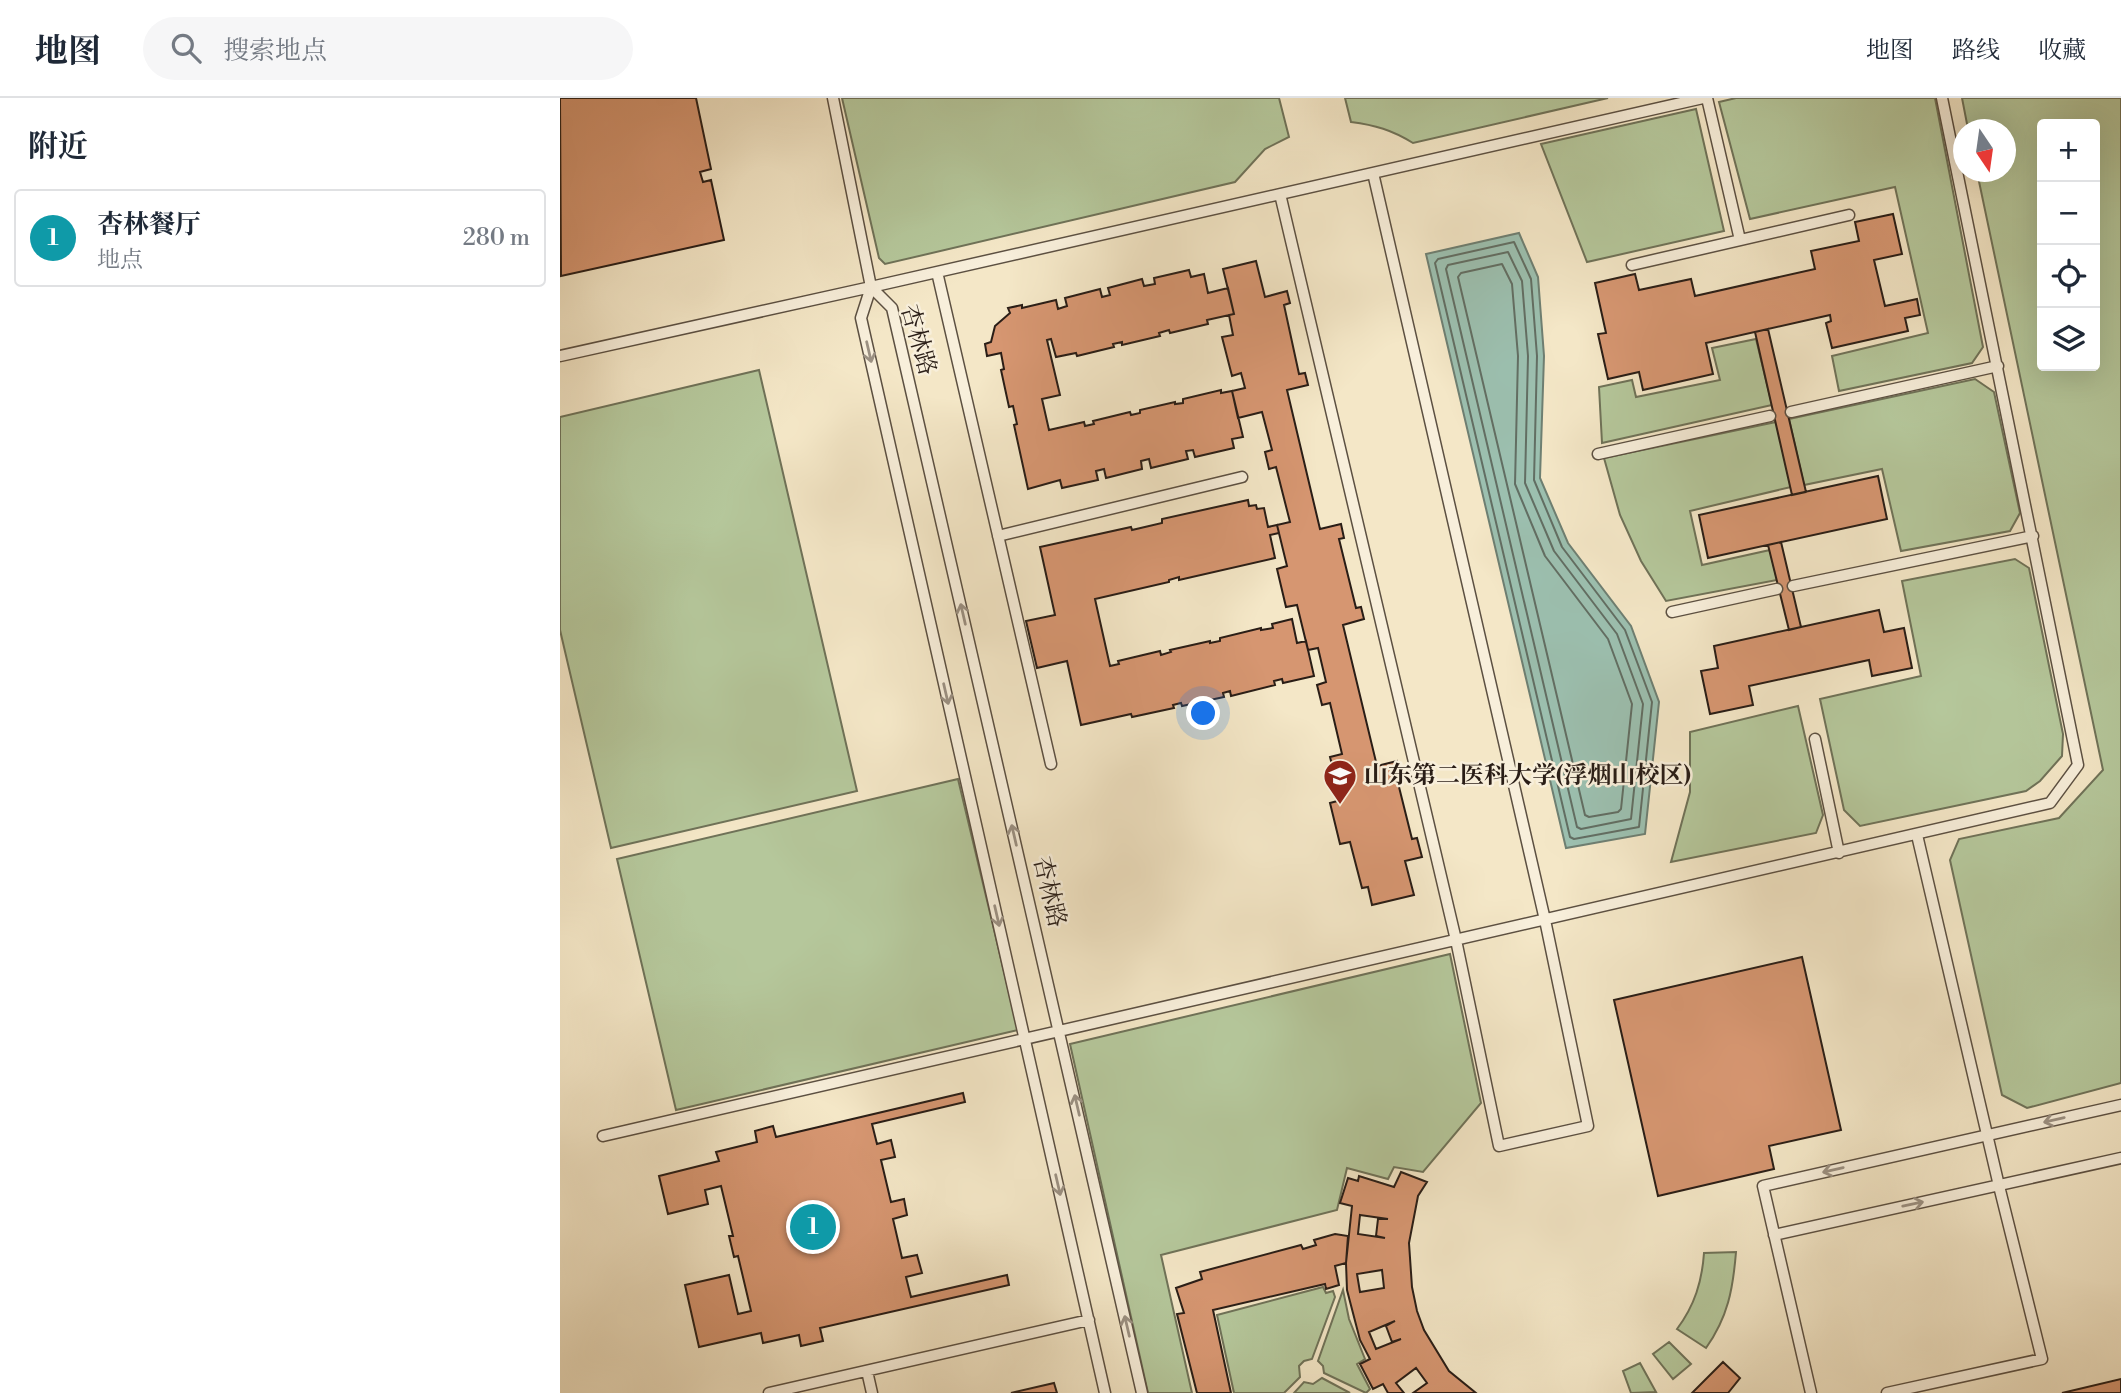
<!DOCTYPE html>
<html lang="zh">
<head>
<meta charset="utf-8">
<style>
  :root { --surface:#fff; --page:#f6f6f7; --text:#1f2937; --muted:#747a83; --line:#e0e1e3; --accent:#0f766e }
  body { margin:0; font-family:"Libre Bodoni","Noto Serif SC",serif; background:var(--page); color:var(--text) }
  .controls { position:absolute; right:21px; top:21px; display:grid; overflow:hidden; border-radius:7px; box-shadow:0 7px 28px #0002 }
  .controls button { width:63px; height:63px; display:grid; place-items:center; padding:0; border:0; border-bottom:2px solid var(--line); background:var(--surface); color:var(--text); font:35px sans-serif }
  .compass { position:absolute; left:1393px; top:21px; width:63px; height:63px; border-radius:50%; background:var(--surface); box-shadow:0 7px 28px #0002; rotate:167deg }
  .you { position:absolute; left:644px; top:616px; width:24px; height:24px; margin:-18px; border:5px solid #fff; border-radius:50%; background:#1a73e8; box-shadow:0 0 0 10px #1a73e833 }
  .badge { display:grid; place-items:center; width:46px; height:46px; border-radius:50%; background:var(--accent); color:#fff; font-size:23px; font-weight:700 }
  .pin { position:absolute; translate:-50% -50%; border:4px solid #fff; box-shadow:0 2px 7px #0006 }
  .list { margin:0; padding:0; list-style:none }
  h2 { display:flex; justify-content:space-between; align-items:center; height:91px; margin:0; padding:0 28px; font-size:30px }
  h2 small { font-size:23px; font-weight:400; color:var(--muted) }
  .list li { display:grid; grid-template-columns:46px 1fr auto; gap:21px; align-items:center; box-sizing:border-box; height:98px; margin:0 14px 14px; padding:0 14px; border:2px solid var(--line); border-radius:7px }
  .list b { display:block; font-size:26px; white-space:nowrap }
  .list p { margin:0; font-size:23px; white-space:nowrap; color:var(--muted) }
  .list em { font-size:23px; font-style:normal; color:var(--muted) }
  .icon { flex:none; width:38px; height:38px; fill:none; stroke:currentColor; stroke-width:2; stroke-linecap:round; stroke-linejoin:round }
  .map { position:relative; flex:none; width:1561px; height:1295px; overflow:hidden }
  header { display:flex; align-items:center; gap:42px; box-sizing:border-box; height:98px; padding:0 35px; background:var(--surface); border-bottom:2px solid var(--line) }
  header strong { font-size:33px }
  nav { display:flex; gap:38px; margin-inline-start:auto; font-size:24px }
  .search { width:490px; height:63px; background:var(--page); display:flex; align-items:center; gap:18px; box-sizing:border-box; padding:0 24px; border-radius:38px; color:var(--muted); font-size:26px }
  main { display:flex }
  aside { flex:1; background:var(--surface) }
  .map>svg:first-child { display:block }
  .green { fill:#b5c79b; stroke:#6f7258; stroke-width:2; fill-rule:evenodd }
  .water { fill:#9cc0b0; stroke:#6e7f72; stroke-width:2 }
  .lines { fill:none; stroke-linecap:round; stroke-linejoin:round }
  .shore { stroke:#626e63; stroke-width:2 }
  .building { fill:#d69671; stroke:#291d16; stroke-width:2; fill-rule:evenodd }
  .service-casing { stroke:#5c5042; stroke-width:13 }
  .service { stroke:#f8efdb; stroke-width:10 }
  .oneway { stroke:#9b9082 }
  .labels { text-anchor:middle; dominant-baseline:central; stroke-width:5; stroke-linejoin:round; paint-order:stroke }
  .street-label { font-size:24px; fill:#291d16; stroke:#f8efdb }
  .poi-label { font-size:24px; font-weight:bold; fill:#291d16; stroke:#f8efdb; text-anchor:start }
</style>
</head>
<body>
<header>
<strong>地图</strong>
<div class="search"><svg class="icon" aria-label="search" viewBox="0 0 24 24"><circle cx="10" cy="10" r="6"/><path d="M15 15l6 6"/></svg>搜索地点</div>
<nav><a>地图</a><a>路线</a><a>收藏</a></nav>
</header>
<main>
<aside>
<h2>附近<small></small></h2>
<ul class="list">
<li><span class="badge" style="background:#0f9aa8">1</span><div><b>杏林餐厅</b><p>地点</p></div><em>280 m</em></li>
</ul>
</aside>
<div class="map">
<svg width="1561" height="1295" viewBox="0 0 1561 1295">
  <rect width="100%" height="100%" fill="#f4e7c7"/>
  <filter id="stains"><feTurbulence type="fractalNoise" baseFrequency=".00286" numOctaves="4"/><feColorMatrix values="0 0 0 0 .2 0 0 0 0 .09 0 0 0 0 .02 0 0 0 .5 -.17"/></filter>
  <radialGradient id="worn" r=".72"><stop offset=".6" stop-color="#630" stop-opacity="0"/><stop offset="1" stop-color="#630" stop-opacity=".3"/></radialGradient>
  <path class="green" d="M282 0H719L729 39 705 51 675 84 325 166 319 160Z
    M785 0H1048L853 45C832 32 815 27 791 24Z
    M1176 0H1375L1423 249 1412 265 1279 293 1272 258 1368 235 1335 89 1190 121 1159 4Z
    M1402 0H1561V985L1467 1010 1442 997 1390 762 1399 741 1499 720 1543 672 1417 74H1446V32L1408 31ZM1482 26H1535V268H1482Z
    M1136 11 1164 133 1027 164 981 46Z
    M1196 241 1212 307 1042 345 1039 289 1072 282 1076 299 1160 282 1152 250Z
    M199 272 297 693 51 750 0 532V319Z
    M1415 281 1434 294 1460 415 1450 433 1341 453 1322 371 1244 387 1229 321Z
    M1216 324 1231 389 1130 413 1142 467 1210 452 1217 482 1106 503 1081 463 1060 417 1044 360Z
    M1455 461 1469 470 1503 636 1502 658 1480 683 1466 693 1300 728 1284 712 1260 601 1361 578 1342 483Z
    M1238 608 1263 717 1256 735 1111 764 1130 694V634Z
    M398 681 458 932 116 1012 57 761Z
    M890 856 921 1005 863 1074 834 1069 828 1081 787 1070 777 1112 601 1157 632 1295H588L510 946Z
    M1176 1154C1173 1191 1168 1219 1146 1250L1117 1231C1135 1207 1142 1183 1144 1155Z
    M763 1189 766 1195 773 1193 775 1199 752 1261 744 1263 739 1268 740 1279 724 1295H674L657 1217Z
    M783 1192 789 1221 805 1261 797 1266 810 1291 806 1295 764 1275 763 1268 758 1263Z
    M1109 1244 1131 1266 1113 1281 1093 1256Z
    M1080 1265 1096 1294 1071 1295 1063 1273Z
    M762 1280 790 1295H734L744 1284 753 1286Z"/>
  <path class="water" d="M959 135 978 179 984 258 980 380 1008 445 1071 528 1099 604 1085 736 1006 750 866 156Z"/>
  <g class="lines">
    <path class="shore" d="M954 144 971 181 977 258 974 382 1002 449 1065 532 1092 604 1079 729 1014 741 1010 739 875 165 878 161Z
      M948 154 962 183 968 258 965 385 994 453 1057 536 1083 606 1071 721 1021 731 1017 729 886 171 888 167Z
      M942 166 952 186 958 258 955 386 985 458 1048 541 1072 606 1061 711 1058 714 1029 719 1025 717 898 179 901 175Z"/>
  </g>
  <path class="building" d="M0 0H136L151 71 140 74 143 84 151 82 164 142 1 178Z
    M1333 116 1342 156 1314 162 1325 208 1357 201 1360 217 1345 220 1348 233 1272 250 1266 225 1271 223 1270 217 1146 245 1153 276 1083 292 1079 274 1048 281 1038 236 1046 235 1035 185 1075 176 1079 192 1131 181 1135 198 1255 171 1251 153 1299 143 1295 124Z
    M696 163 705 199 727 193 730 205 724 207 739 276 745 275 748 287 727 292 760 431 781 426 784 440 779 441 796 510 801 509 804 521 783 527 817 668 837 663 840 676 836 677 852 741 857 740 862 759 845 763 854 797 812 807 808 789 802 790 790 744 780 746 770 705 781 702 770 659 782 656 770 605 762 607 757 587 766 584 758 550 748 552 737 507 726 509 717 471 727 468 717 427 730 424 716 369 709 371 705 354 712 352 702 314 678 320 672 293 685 290 681 275 672 278 662 239 673 237 669 217 674 216 663 171Z
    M629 172 631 179 644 176 648 195 668 190 674 216 647 222 648 226 610 235 609 232 599 235 600 238 562 247V244L553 246 554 249 517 258 516 255 496 259 491 241 487 242 500 297 482 301 489 332 524 324 525 328 534 326 533 323 570 314 571 317 580 315V312L615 304V306L623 305V301L661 292V295L672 293 683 339 672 341 674 350 635 359 633 352 626 353 628 361 591 370 589 361 581 363 582 371 546 380 544 371 536 373 538 382 502 390 500 382 468 391 454 327 457 326 453 308 449 309 441 272 444 271 441 255 427 258 425 246 431 244 435 228 450 215 448 210 462 207V210L496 202 498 211 507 208 505 200 540 191 542 199 550 197 548 190 582 181 584 188 595 186 594 180Z
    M1208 231 1246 394 1232 397 1195 234Z
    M1318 378 1327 421 1148 460 1139 417Z
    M688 402 689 408 696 407 697 411 704 410 708 429 717 427 719 435 710 437 715 460 619 482V479L609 482V484L535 501 550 568 559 566 558 563 600 553 601 557 611 554 610 552 650 543V545L660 543V540L701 530V532L713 530 712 526 732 521 737 545 746 543 754 578 723 585 722 581 714 583 715 587 671 598 670 593 663 595 664 599 622 608 621 605 613 607 614 610 572 619 571 616 521 627 507 563 477 570 466 523 495 517 480 449 571 429 572 432 602 425V421Z
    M1221 444 1241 529 1229 532 1208 447Z
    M1319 512 1324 534 1344 530 1352 570 1312 578 1309 562 1189 588 1193 607 1150 616 1141 573 1158 570 1154 548Z
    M1242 859 1281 1032 1209 1048 1214 1071 1098 1098 1054 902Z
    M403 995 405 1004 312 1026 317 1046 331 1042 335 1059 321 1062 331 1104 344 1101 347 1117 333 1121 342 1160 357 1157 362 1175 346 1179 351 1199 447 1177 449 1187 260 1230 263 1243 241 1248 239 1237 203 1245 201 1235 139 1249 125 1187 169 1177 178 1216 191 1213 178 1158 174 1159 169 1138H173L161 1088 145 1092 148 1106 108 1116 99 1078 159 1063 156 1054 197 1044 195 1033 213 1028 216 1039Z
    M841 1074 867 1084 858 1098 849 1145 852 1189 857 1213 864 1232 889 1273 916 1295H853L867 1285 856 1270 836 1285 844 1295H828L823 1286 813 1291 800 1266 810 1261 800 1242 787 1192 786 1165 792 1108 780 1105 788 1080 798 1083 799 1078 834 1089ZM800 1117 828 1121H818L816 1138 825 1140 798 1136ZM822 1172 824 1190 800 1194 797 1176ZM835 1223 826 1228 832 1244 841 1241 816 1251 809 1234Z
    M775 1136 788 1138 786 1165 775 1168 779 1187 766 1191 765 1186 653 1212 671 1295H637L617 1216 624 1215 616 1190 642 1181 640 1174 741 1147 743 1151 756 1147 754 1142Z
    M1163 1264 1180 1280 1168 1295H1132Z
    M1561 1281V1295H1502Z
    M494 1285 497 1295H451Z"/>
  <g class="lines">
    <defs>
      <path id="service" d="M273 0 311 189 1143 0
        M1147 0 1180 142
        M720 96 896 842 939 1048 1028 1028 985 822 813 75
        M1072 167 1289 117
        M377 174 491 666
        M311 189 332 210 582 1295
        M311 189 301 220 545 1295
        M0 258 311 189
        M1231 314 1438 268
        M1038 356 1210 318
        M438 438 682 379
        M1233 488 1473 438
        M1112 514 1217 491
        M1255 641 1279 755
        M43 1038 1490 705 1518 667 1382 0
        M1214 1137 1561 1060
        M307 1273 312 1295
        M209 1295 529 1222
        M1251 1295 1203 1088 1561 1007
        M1327 1295 1482 1261 1440 1092 1357 737"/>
    </defs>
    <use href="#service" class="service-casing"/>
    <use href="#service" class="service"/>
  </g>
  <defs><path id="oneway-shaft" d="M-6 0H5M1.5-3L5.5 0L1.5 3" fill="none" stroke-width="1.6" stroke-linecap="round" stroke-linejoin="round" transform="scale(1.75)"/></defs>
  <g class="oneway">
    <use href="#oneway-shaft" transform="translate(309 254) rotate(77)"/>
    <use href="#oneway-shaft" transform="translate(403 516) rotate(-103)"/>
    <use href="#oneway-shaft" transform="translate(386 596) rotate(77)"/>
    <use href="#oneway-shaft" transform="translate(454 737) rotate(-103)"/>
    <use href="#oneway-shaft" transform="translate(437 818) rotate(77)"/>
    <use href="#oneway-shaft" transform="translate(517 1007) rotate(-103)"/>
    <use href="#oneway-shaft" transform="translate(1494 1022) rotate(167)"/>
    <use href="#oneway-shaft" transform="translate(1273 1072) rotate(167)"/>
    <use href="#oneway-shaft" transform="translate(498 1087) rotate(77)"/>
    <use href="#oneway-shaft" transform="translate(1353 1106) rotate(-12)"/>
    <use href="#oneway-shaft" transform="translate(567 1228) rotate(-103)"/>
  </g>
  <defs>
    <symbol id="university-pin" viewBox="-11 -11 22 30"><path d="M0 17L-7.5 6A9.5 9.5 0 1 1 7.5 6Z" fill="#8f2418" stroke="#f8efdb"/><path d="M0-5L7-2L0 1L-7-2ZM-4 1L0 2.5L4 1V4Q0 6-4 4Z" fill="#fff"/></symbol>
  </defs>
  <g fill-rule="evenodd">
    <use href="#university-pin" x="761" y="659" width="38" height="52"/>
  </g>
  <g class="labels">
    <g class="street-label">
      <text transform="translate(358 242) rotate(74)">杏林路</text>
      <text transform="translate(489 794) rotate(77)">杏林路</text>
    </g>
    <g class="poi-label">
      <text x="804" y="678">山东第二医科大学(浮烟山校区)</text>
    </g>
  </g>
  <rect width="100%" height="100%" filter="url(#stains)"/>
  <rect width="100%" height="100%" fill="url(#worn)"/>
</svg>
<div class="controls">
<button>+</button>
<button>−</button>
<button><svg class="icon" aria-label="locate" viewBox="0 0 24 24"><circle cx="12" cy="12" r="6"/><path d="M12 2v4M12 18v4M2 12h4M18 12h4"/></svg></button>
<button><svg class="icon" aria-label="layers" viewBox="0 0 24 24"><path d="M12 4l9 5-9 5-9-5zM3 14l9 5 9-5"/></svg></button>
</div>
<svg class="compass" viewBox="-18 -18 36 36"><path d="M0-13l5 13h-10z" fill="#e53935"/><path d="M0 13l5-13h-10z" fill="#747a83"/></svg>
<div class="you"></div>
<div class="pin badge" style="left:253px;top:1129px;background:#0f9aa8">1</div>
</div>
</main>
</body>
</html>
